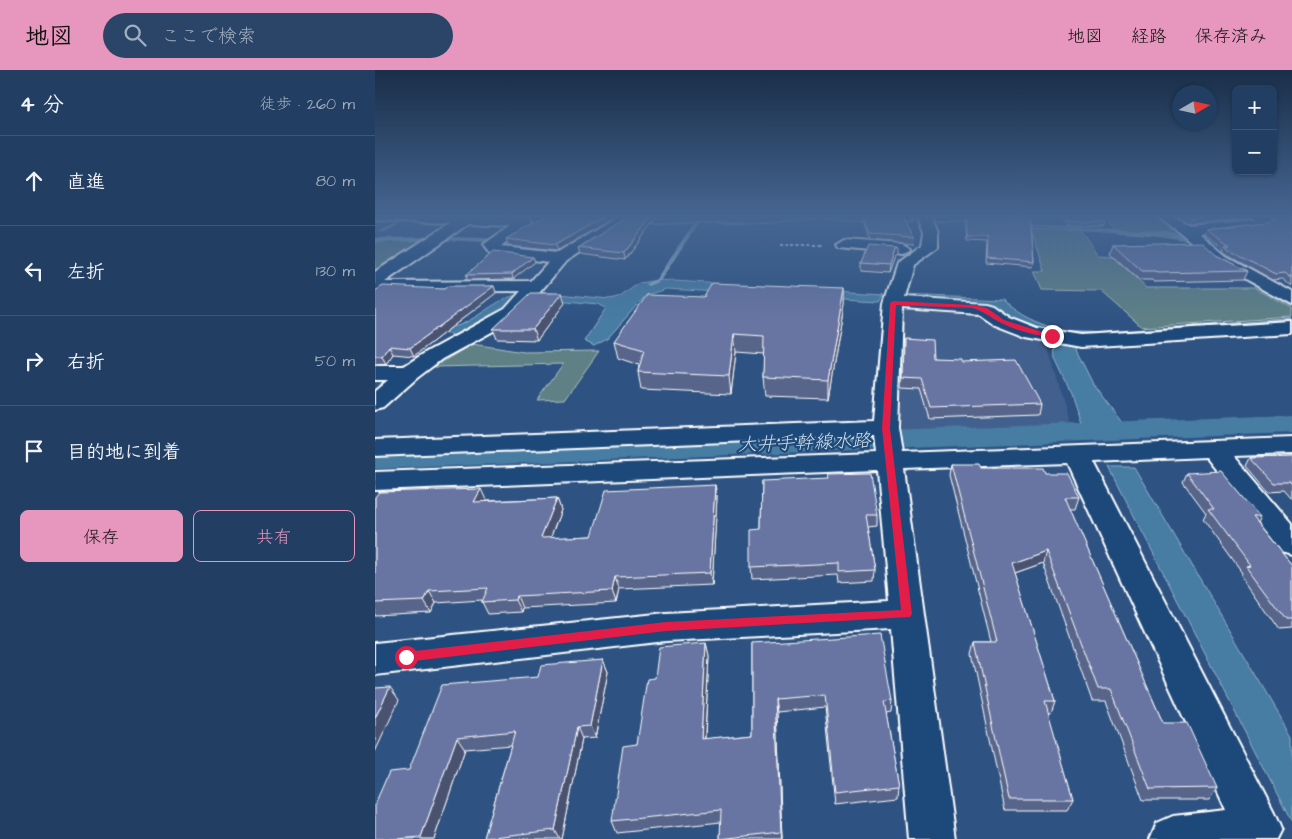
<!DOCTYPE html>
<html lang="ja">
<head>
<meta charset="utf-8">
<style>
  :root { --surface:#223e62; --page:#2a4568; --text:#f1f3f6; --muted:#a2aebe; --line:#3f5777; --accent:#e797bd }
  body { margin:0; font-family:"Architects Daughter","Klee One",sans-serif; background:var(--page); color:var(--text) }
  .controls { position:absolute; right:15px; top:15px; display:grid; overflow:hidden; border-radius:8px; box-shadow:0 1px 4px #0004 }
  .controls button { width:45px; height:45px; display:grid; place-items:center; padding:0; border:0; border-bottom:1px solid var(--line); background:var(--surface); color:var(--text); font:25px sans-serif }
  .compass { position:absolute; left:797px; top:15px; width:45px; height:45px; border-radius:50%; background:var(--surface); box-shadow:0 1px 4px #0004; rotate:81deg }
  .stop { position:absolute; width:15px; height:15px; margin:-11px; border:4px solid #e11d48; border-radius:50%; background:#fff }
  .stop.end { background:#e11d48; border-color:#fff; box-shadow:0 1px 5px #0008 }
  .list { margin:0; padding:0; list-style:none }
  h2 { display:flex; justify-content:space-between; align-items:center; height:65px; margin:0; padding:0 20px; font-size:21px }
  h2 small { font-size:16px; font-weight:400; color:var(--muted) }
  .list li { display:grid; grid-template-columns:32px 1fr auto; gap:15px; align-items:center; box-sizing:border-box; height:90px; padding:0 20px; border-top:1px solid var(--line) }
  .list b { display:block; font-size:19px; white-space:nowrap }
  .list em { font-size:16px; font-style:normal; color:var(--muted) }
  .actions { display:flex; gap:10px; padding:15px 20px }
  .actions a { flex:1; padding:11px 0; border:1px solid var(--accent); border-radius:8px; text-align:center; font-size:18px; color:var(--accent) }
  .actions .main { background:var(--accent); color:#111 }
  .icon { flex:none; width:28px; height:28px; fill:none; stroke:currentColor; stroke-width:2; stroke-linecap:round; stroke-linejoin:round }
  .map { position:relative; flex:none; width:917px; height:769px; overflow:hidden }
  header { display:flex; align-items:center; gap:30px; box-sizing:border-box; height:70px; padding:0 25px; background:var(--accent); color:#111 }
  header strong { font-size:24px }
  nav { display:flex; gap:28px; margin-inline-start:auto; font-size:18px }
  .search { width:350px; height:45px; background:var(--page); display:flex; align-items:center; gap:12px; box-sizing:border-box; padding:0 18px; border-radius:28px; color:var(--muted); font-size:19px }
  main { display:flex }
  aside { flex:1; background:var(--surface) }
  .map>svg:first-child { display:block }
  .built { fill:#43608e }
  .green { fill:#5e8185; stroke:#aec0c2 }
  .water { fill:#467ca3; stroke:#90b0c8 }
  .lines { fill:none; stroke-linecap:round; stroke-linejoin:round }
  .stream { fill:#90b0c8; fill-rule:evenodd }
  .canal { fill:#467ca3; fill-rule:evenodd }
  .street-casing { stroke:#fff; stroke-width:4 }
  .path { stroke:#fff; stroke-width:2; stroke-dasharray:3 2.5; stroke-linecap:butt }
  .street { fill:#1f4a7a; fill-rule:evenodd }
  .wall { fill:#59658b; stroke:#fff }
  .shaded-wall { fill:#495271; stroke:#fff }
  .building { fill:#6875a2; stroke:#fff }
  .route { fill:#e11d48 }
  .labels { text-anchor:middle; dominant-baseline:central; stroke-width:4.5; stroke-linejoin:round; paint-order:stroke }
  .water-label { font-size:19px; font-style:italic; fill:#d1dee8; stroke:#1f4a7a }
</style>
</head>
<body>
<header>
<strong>地図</strong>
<div class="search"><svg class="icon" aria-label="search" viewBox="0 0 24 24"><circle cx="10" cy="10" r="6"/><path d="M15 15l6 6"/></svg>ここで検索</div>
<nav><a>地図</a><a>経路</a><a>保存済み</a></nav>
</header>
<main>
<aside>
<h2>4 分<small>徒歩 · 260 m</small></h2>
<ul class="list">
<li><svg class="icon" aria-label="ahead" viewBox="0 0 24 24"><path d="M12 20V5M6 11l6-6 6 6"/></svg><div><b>直進</b></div><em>80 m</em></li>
<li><svg class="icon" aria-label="left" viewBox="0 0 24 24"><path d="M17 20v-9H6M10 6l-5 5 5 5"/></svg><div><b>左折</b></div><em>130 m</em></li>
<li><svg class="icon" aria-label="right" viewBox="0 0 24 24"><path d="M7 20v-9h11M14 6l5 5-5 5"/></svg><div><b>右折</b></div><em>50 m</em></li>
<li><svg class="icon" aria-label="arrive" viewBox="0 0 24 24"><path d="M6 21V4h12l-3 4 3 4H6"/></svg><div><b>目的地に到着</b></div></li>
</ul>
<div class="actions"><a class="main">保存</a><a>共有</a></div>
</aside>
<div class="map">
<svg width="917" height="769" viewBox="0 0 917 769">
  <rect width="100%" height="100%" fill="#2e5382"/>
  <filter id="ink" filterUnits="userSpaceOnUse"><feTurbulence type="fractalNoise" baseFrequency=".02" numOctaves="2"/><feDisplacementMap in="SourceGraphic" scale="10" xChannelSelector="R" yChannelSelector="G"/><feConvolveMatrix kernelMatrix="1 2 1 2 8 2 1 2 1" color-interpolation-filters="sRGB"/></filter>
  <g filter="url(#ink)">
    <path class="built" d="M526 236 602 240 670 268 696 357 526 362Z"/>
    <path class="green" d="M728 145H779L811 164 813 170 782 165 740 162Z
      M656 159 706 161 723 185 738 186 771 218H880L917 239V247L767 257 726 221 667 220 659 201H670Z
      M53 170 0 204V172Z
      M97 274 149 282 224 281 190 329 162 330 188 294 59 297Z"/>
    <path class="water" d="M283 210 509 224 505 231 291 219 271 225 232 269 219 276 209 271 231 238 223 234 162 228 164 222 234 229 245 227 264 213Z
      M148 224 124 244 84 266 0 252V245C19 248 69 261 85 255 107 246 124 226 148 224Z
      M527 225 627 229C652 255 690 262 724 267L717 268 679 263 643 252 613 235 527 231Z
      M679 271 699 276 718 314 748 354 707 356 696 323 680 289Z
      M734 397H759L917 665V753Z"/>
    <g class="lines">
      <path class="stream" d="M533 145H537L540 152 520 153 518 152 520 151 535 150Z
        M776 145H781L810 164V166L816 168 813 170 791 165 646 157 644 156 646 155 791 161 804 164Z
        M444 147 499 153 501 154 499 155 444 149 395 154H323L285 211 273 216 270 214 281 209 318 154 265 156 263 155V154L336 151 395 152Z
        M28 150 32 151 7 163 3 162Z
        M557 150 601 151 603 152 601 153 555 152V150Z
        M55 167 56 168 53 170 0 172V168Z
        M71 167 112 168 115 170 112 172 69 170V168Z
        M857 202H861L917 233V238L857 204Z
        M917 248V252L721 266 690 265 687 263 690 261 721 262Z"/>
      <path class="canal" d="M917 345V363L0 399V379Z"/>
      <defs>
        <path id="street" d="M0 145H96L150 148 155 149 157 152 155 155 126 177 182 183 246 145H262L191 191 144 247 67 289 42 308 8 338 0 340V321L13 310H0V296H29L53 281 130 239 146 221 0 222V202L75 153 0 150ZM93 154 135 156 108 175 115 184 173 192 156 211 10 212Z
          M542 145H556L563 162V177L538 195 529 228 610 233 617 235 634 247 662 258 706 265 917 252V264L706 277 651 267 620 255 604 244 527 239 523 358 527 383 917 368V384L859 386 917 454V485L906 482 831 387 719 392 899 743 906 759 901 769H775L782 753 798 746 851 740 692 393 529 399 580 769H534L516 559 291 571 0 605V573L291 543 514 531 502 400 0 420V402L501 384 499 366 0 386V370L499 351 509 233 522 193 547 175 549 162Z
          M780 145H796L814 155 881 149 878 145H893L900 152 898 155 824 163 851 186 917 222V235L839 192 806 163Z
          M469 170 527 174 535 179 527 184 463 178 461 175Z"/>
      </defs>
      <use href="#street" class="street-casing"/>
      <path class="path" d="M405 175H448"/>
      <use href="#street" class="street"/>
    </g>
    <path class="wall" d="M243 145 182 181 133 176 131 169Z
      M256 145H284L250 190 205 184 203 178Z
      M487 145H527L539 167 538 174 495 170Z
      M590 145H655L659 192 658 197 611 193 612 172 592 171Z
      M684 145H723L730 152 729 156H691Z
      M801 145H879L877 147 814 153Z
      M895 145H917V217L908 209 898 210 852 184 848 181 849 178 829 164 831 159 900 151H901Z
      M738 174 841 185 872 201 868 210 779 212 777 210H764L735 183Z
      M522 185 519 187 513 203 486 201V193Z
      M158 187 160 192 138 209 92 210 91 205Z
      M119 216 121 223 39 286 18 284 11 294 0 295V221L69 219Z
      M469 218V234L453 328 390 326 388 307 389 284 361 282 356 324 266 320 263 302 264 295 243 288 239 271 329 227Z
      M190 233 162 270 122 269 118 259Z
      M529 268 558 288 586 292 665 334 663 345 555 349 546 319 527 318Z
      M917 387V430L909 421 894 422 872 396 876 388Z
      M576 394 606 398 670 403 704 427 700 439H695L788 653 842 718 834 730H768L731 631H717L668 493 640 503 680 631 676 643H673L698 729 692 740H630L597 584 600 572H616L574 405Z
      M812 403 885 447 882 453 917 496V559L904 560 866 505 867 503 828 449 831 443 808 412Z
      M387 411 502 445V456L493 457 500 500 499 511 464 513 463 505 377 509 376 497 386 459Z
      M340 415 342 427 337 515 244 519 241 533 147 538 146 542 113 544 107 532V530L61 533 56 543 0 546V427L111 430 110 431 182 428 186 440 175 468 217 466Z
      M331 573 334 586 330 669 377 664V573L517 631 516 643 511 644 524 715 523 727 460 734 450 637 402 642 407 769H345L346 752 242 763 237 751 262 674 280 608Z
      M228 590 233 602 220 668 207 669 187 769H110L109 768 136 675 90 679 59 769H0L34 700 163 607Z"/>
    <path class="shaded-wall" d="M232 145H243L182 181 180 175Z
      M279 145H284L250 190 249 183Z
      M852 145H879L877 147 814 153 816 148Z
      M522 178V185L519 187 513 203 514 195 519 179Z
      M158 187 160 192 138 209 137 204Z
      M119 216 121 223 39 286 35 278Z
      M469 218V234L453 328V310Z
      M187 223 190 233 162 270 158 259Z
      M359 264 361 282 356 324 354 306Z
      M14 276 18 284 11 294 7 286Z
      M340 415 342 427 337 515 335 503Z
      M106 419 111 430 104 444 99 432Z
      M182 428 186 440 171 480 166 468Z
      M671 481 668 493 634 505 637 493Z
      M240 507 244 519 241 533 237 521Z
      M54 521 61 533 56 543 49 531Z
      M142 526 147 538 146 542 140 530Z
      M331 573 334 586 329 681 326 669Z
      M228 590 233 602 220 668 215 656Z
      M15 617 24 630 0 682V648Z
      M400 629 402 642 407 769 406 762Z
      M202 657 207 669 187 769H185L180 760Z
      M82 667 90 679 59 769H48L46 767Z"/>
    <path class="building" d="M172 145H232L180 175 131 169Z
      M256 145H279L249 183 203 178Z
      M488 145H527L539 167 495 164Z
      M591 145H655L659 192 612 188 613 167H592Z
      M688 145H723L730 152H692Z
      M811 145H852L816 148Z
      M902 145H917V209L910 203 901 204 854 179 850 175H855L831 159 900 151 904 146Z
      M827 172 841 185 872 201 782 203 780 201H767L738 174Z
      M493 176 522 178 519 179 514 195 486 193Z
      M118 182 158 187 137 204 91 205Z
      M337 213 469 218 453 310 388 307 389 266 359 264 354 306 263 302 269 280 239 271 272 225 329 227Z
      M8 216 69 219 73 216H119L35 278 14 276 7 286H0V221Z
      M156 223H187L158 259H118Z
      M529 268 557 270 558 288 586 289V292L641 290 665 334 556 338 547 309 528 308Z
      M917 387V416L914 413H899L876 388Z
      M576 394H604L606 398H668L670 403H692L704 427H690L788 653H812L842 718 775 719 736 619H723L671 481 637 493 680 631H670L698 729H634L600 572H622Z
      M846 401 885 447H877L917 496V550H911L871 496 875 495 833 439H839L812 403Z
      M495 403 502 445H491L500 500 464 502V493L376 497V460L386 459 387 411 454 408 453 404Z
      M340 415 335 503 240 507 237 521 142 526 140 530 107 532 113 518 54 521 49 531 0 533V427L4 422 106 419 99 432 182 428 166 468 217 466 231 420Z
      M505 565 517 631 509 632 524 715 460 722 450 625 400 629 406 762 345 769 346 740 237 751 248 676 262 674 272 609 280 608 284 577 331 573 326 669 377 664V573Z
      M228 590 215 656 202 657 180 760 109 768 140 661 82 667 46 767 22 769H0V734L14 702 34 700 67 615 163 607 166 595Z
      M15 617 0 648V618Z"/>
  </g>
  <linearGradient id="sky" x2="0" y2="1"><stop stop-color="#192e48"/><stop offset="0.58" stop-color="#466692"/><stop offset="1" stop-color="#466692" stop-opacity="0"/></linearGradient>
  <rect width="917" height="252" fill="url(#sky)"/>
  <path class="route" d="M518 231 597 235 612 238 629 250 680 266 677 268C659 265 642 261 626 253 616 248 609 241 597 238L521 235 515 358 537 544 535 547 291 561 31 592 27 591 26 587 31 582 291 552 526 540 507 358 515 233Z"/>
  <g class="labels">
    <g class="water-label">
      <text transform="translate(429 373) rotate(-2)">大井手幹線水路</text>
    </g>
  </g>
</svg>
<div class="controls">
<button>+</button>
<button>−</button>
</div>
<svg class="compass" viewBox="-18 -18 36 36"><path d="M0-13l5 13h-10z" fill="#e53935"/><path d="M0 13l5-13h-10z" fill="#a2aebe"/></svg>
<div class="stop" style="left:31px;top:587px"></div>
<div class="stop end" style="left:677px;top:266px"></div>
</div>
</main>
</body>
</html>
